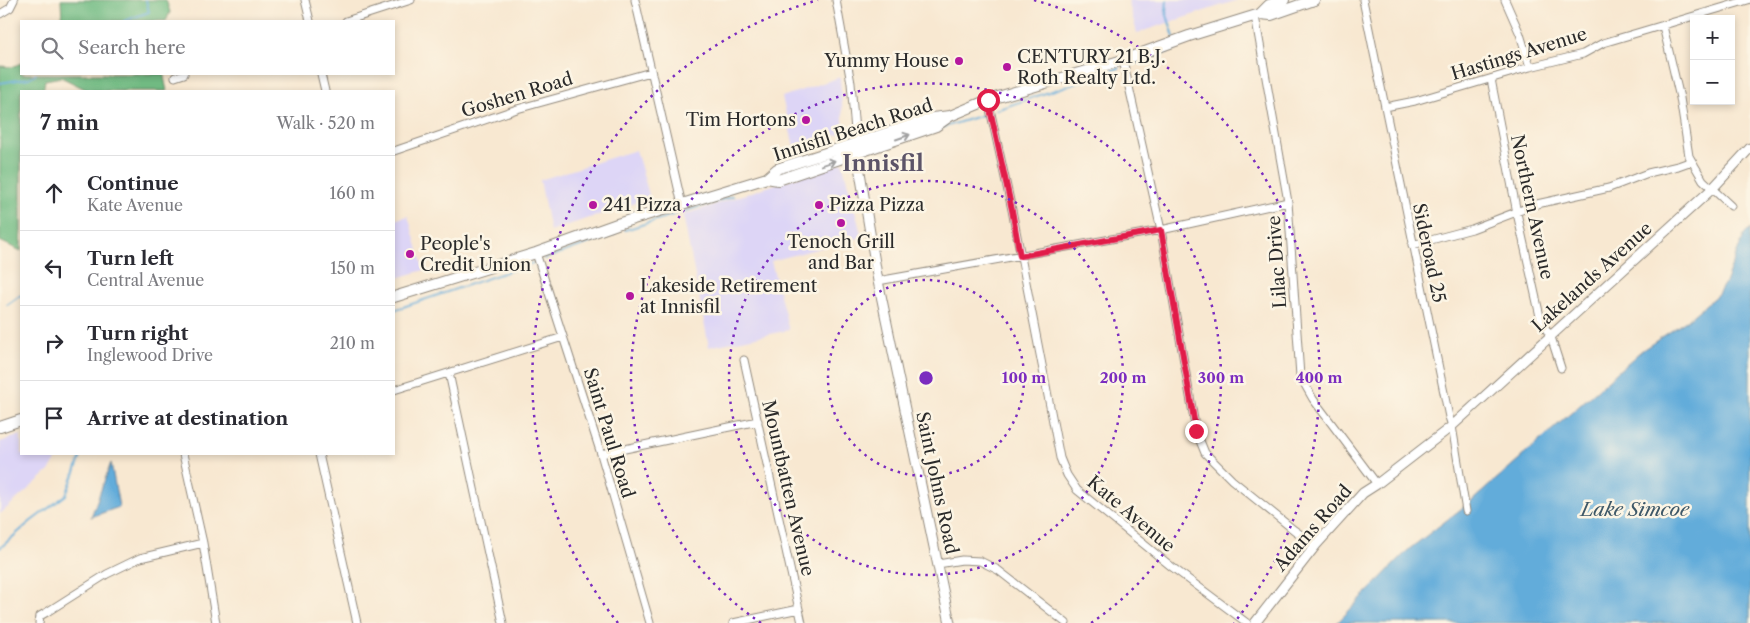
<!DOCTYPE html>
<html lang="en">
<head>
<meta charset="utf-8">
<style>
  :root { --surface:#fff; --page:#f2f2f3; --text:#2b2b33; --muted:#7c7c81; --line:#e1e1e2 }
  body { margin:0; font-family:"Libre Caslon Text",serif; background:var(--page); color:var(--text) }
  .controls { position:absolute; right:15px; top:15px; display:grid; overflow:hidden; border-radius:0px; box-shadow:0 2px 8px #0003 }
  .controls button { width:45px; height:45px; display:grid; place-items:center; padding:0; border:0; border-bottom:1px solid var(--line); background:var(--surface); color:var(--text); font:25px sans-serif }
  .stop { position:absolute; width:15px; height:15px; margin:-11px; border:4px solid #e11d48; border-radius:50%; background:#fff }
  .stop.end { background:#e11d48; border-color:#fff; box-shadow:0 1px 5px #0008 }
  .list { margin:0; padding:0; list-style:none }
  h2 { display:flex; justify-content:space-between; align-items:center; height:65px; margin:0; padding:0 20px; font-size:21px }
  h2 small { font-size:16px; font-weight:400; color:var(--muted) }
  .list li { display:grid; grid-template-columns:32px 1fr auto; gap:15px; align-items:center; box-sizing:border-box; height:75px; padding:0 20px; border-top:1px solid var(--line) }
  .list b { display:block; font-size:19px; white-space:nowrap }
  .list p { margin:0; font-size:16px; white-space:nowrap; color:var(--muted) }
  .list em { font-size:16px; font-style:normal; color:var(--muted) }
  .icon { flex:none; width:28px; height:28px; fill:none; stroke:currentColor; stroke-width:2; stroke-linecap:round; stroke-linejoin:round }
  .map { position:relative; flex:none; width:1750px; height:623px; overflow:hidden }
  .search { position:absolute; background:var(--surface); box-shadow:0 2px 8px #0003; left:20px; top:20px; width:375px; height:55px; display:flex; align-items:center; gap:12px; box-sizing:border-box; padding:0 18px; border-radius:0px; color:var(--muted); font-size:19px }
  .panel { position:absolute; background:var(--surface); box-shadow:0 2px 8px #0003; left:20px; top:90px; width:375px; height:365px; border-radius:0px }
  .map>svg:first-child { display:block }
  .built { fill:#ddd5f6 }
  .forest { fill:#72bc84; stroke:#4e7458 }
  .water { fill:#62acda; stroke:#466c82 }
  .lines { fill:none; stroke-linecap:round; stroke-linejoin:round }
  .stream { stroke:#62acda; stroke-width:2 }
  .minor-casing { stroke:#928a7e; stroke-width:9 }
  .tertiary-casing { stroke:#928a7e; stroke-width:11 }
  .secondary-casing { stroke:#928a7e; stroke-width:12 }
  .minor { stroke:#fff; stroke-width:7 }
  .tertiary { stroke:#fff; stroke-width:9 }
  .secondary { stroke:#fff; stroke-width:10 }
  .oneway { stroke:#a0a0a0 }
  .route { stroke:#e11d48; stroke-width:6 }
  .ring { fill:none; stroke:#7b2cbf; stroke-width:2.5; stroke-dasharray:2.5 5 }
  .poi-dot { fill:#b5179e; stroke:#fcf5e5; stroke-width:2 }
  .labels { text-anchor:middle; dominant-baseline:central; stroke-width:5; stroke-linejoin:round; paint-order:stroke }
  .street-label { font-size:18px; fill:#2b2b2b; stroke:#fcf5e5 }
  .poi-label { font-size:18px; fill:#2b2b2b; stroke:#fcf5e5; text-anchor:start }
  .water-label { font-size:19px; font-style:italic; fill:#3e5868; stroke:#fcf5e5 }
  .district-label { font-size:22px; font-weight:bold; fill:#5c5468; stroke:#fcf5e5 }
  .centre { fill:#7b2cbf; stroke:#fcf5e5; stroke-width:2.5 }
  .ring-label { font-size:15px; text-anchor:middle; font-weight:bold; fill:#7b2cbf; stroke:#fcf5e5; stroke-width:5; stroke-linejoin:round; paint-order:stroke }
</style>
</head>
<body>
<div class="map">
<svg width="1750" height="623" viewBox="0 0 1750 623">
  <rect width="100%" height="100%" fill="#fcf5e5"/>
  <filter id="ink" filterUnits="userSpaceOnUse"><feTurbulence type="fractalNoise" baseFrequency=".02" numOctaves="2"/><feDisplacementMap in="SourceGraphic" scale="10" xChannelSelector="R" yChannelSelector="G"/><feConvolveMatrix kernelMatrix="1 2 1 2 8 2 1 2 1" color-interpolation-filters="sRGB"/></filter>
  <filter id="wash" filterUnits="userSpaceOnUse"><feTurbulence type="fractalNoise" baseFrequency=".0096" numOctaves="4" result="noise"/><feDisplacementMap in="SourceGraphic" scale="20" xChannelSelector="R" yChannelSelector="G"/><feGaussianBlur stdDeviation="1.12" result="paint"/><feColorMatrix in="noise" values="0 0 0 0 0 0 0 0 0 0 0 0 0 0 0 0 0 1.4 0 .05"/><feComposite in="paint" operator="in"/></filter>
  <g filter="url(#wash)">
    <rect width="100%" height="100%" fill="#f8e8d1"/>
    <path class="built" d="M1128 0H1238L1137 33Z
      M840 77 844 132 795 151 782 97Z
      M636 150 650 198 550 231 540 180Z
      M842 162 862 237 771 261 789 330 709 347 683 215Z
      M408 216 424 270 394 279V220Z
      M21 435V454H60L49 471 0 514V442Z"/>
    <path class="forest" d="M61 0H166L170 12 166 21H62Z
      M21 63V74H165L164 77 167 91H89L61 77 45 80 43 91H21V251L0 241V66L12 67Z"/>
    <path class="water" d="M1750 228V623H1337L1408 550 1474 499 1641 351 1686 321 1717 295 1725 283 1745 233Z
      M111 463 119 507 91 517Z"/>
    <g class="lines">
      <path class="stream" d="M1167 0 1166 12 1174 37
        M124 21 149 12 146 0
        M1130 65 1175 49 1174 44
        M0 83 29 78 36 74
        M996 110 1119 68
        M941 128 986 114
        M625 230 733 196
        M544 259 615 234
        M7 305 21 295
        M394 310 533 263
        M0 548 30 522 66 495 82 454"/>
    </g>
  </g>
  <g filter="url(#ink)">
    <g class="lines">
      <defs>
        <path id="minor" d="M305 0 310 21
          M635 0 682 205
          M836 0 851 83 856 143
          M1363 0 1449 417 1452 426 1466 511
          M1505 0 1520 34 1530 67
          M0 14 10 8 14 0
          M1255 16 1288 202 1300 376 1313 399 1377 484
          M346 21 411 0
          M1663 26 1680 98 1689 156 1703 180 1731 206
          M1123 60 1161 230 1196 431 1205 453 1232 480 1294 530 1316 545
          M321 74 325 91
          M175 77 184 74
          M1491 79 1517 213 1541 321 1551 337 1561 368
          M988 100 1012 210 1060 458 1067 475 1077 490 1172 567 1247 623
          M1385 107 1415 101 1530 67 1583 54 1603 43 1748 0
          M394 151 517 109 651 72
          M1412 245 1472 229 1537 204 1609 188 1648 173 1678 166 1692 161
          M536 253 601 454 650 623
          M878 281 1161 230 1288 202
          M744 360 802 623
          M449 373 503 623
          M394 390 563 337
          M183 454 203 543 216 623
          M319 454 357 623
          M601 454 758 421
          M938 564 962 560 980 561 998 570 1066 623
          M39 623 40 616 47 612 107 574 140 558 203 543
          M733 623 799 609"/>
        <path id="tertiary" d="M856 148 878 281 950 623
          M1255 623 1316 545 1363 493 1377 484 1452 426 1713 188 1750 148"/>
        <path id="secondary" d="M1260 14 1269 5 1284 0
          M767 178 778 180 936 126 950 116 988 100 1123 60 1189 36 1260 14 1271 15 1314 0
          M394 297 536 253 617 224 767 178 777 169 932 118 950 116
          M0 427 21 420"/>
      </defs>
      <use href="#minor" class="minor-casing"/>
      <use href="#tertiary" class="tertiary-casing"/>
      <use href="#secondary" class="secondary-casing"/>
      <use href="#minor" class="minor"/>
      <use href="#tertiary" class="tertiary"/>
      <use href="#secondary" class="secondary"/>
    </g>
    <defs><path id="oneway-shaft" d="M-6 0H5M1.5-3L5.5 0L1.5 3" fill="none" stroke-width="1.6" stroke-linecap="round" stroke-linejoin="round" transform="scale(1.25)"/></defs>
    <g class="oneway">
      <use href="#oneway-shaft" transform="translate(903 137) rotate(-19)"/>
      <use href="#oneway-shaft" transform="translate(828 163) rotate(-19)"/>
    </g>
  </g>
  <g class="lines" filter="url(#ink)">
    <path class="route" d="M988 100 1012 210 1020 256 1161 230 1196 431"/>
  </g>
  <g class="ring">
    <circle cx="926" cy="378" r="98"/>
    <circle cx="926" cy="378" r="197"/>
    <path d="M761 623A295 295 0 1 1 1091 623"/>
    <path d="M618 623A393 393 0 0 1 818 0M1034 0A393 393 0 0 1 1234 623"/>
  </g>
  <g class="poi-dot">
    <circle cx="959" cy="61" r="5"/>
    <circle cx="1007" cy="67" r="5"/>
    <circle cx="806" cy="120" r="5"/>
    <circle cx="593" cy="205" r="5"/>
    <circle cx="819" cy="205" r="5"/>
    <circle cx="841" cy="223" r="5"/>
    <circle cx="410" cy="254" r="5"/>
    <circle cx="630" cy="296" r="5"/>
  </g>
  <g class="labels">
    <g class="street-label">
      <text transform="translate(1519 54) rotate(-17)">Hastings Avenue</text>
      <text transform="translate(517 95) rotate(-17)">Goshen Road</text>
      <text transform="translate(853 130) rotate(-18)">Innisfil Beach Road</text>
      <text transform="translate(1532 207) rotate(78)">Northern Avenue</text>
      <text transform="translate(1429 253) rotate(78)">Sideroad 25</text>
      <text transform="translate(1277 262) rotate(-94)">Lilac Drive</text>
      <text transform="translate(1592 277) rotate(-42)">Lakelands Avenue</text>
      <text transform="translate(609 433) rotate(73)">Saint Paul Road</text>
      <text transform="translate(937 483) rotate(78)">Saint Johns Road</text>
      <text transform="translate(788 488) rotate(77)">Mountbatten Avenue</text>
      <text transform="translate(1131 514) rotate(40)">Kate Avenue</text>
      <text transform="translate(1313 528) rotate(-49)">Adams Road</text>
    </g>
    <g class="poi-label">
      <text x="1017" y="57">CENTURY 21 B.J.<tspan x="1017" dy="21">Roth Realty Ltd.</tspan></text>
      <text x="949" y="61" text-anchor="end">Yummy House</text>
      <text x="796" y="120" text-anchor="end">Tim Hortons</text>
      <text x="603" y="205">241 Pizza</text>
      <text x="829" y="205">Pizza Pizza</text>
      <text x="841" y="242" text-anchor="middle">Tenoch Grill<tspan x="841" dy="21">and Bar</tspan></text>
      <text x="420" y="244">People's<tspan x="420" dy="21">Credit Union</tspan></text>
      <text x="640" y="286">Lakeside Retirement<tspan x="640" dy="21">at Innisfil</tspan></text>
    </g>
    <g class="water-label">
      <text x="1635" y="509">Lake Simcoe</text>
    </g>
    <g class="district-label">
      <text x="883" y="163">Innisfil</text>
    </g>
  </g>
  <circle cx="926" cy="378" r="8" class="centre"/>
  <g class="ring-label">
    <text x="1024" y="383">100 m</text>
    <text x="1123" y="383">200 m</text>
    <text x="1221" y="383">300 m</text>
    <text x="1319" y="383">400 m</text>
  </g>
</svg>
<div class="controls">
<button>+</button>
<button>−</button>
</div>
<div class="stop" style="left:988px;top:100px"></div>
<div class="stop end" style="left:1196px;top:431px"></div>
<div class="search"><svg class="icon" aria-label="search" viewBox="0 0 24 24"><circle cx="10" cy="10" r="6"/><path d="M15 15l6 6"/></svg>Search here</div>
<section class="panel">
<h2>7 min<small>Walk · 520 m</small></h2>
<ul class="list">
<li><svg class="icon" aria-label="ahead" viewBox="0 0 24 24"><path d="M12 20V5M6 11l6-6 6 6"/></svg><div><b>Continue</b><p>Kate Avenue</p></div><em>160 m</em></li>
<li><svg class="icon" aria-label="left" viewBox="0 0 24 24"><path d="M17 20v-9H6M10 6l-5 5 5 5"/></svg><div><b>Turn left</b><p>Central Avenue</p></div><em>150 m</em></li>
<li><svg class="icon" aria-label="right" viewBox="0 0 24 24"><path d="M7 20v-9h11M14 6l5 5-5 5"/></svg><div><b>Turn right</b><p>Inglewood Drive</p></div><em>210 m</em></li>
<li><svg class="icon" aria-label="arrive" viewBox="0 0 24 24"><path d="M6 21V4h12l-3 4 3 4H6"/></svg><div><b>Arrive at destination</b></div></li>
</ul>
</section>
</div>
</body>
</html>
